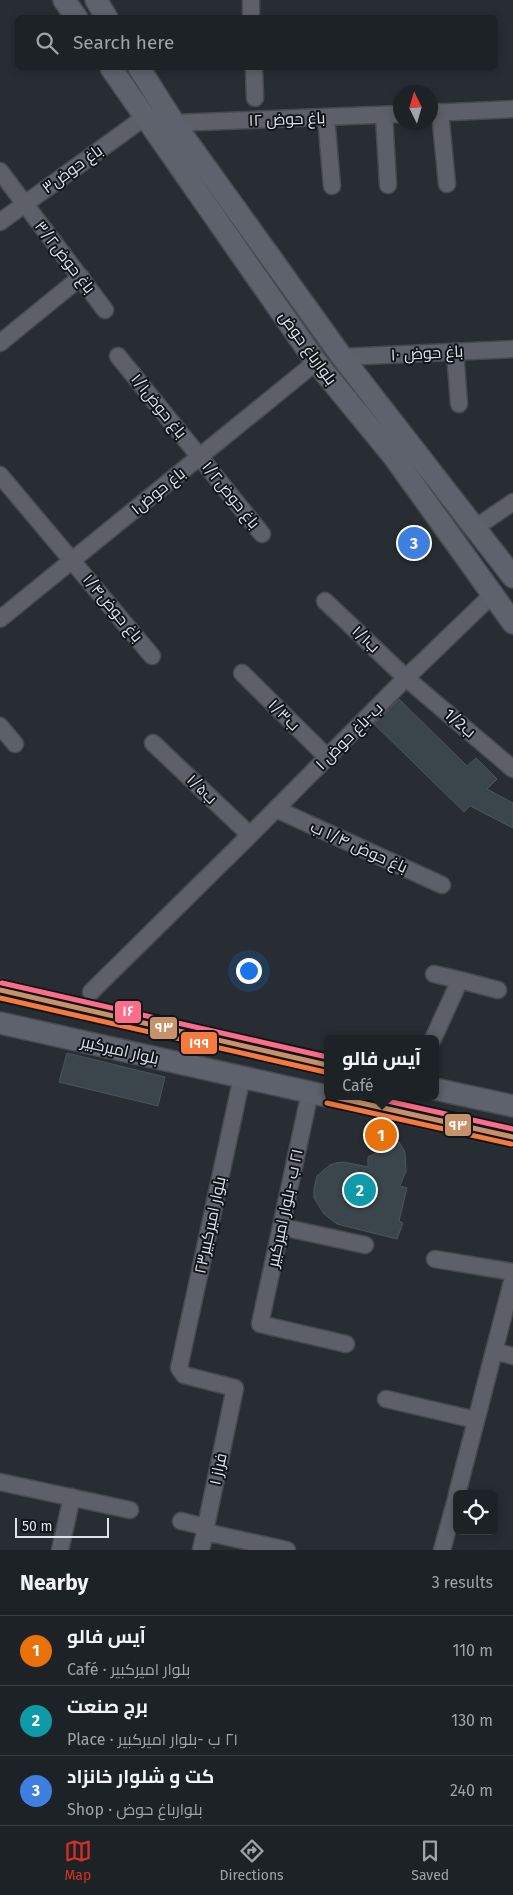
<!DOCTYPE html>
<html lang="en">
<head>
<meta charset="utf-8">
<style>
  :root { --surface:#1d2226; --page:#2a2f32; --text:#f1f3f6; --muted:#a0a4a7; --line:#3b3f43; --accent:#d93025 }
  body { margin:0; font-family:"Fira Sans",Cairo,sans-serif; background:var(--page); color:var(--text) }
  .controls { position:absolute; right:15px; bottom:15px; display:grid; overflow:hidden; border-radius:8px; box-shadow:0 2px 8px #0003 }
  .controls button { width:45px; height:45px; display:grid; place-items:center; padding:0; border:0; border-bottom:1px solid var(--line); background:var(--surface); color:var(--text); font:25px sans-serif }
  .compass { position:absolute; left:393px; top:85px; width:45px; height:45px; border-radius:50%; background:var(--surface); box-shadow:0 2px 8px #0003; rotate:355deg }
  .scale { position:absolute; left:15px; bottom:12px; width:94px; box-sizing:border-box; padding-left:5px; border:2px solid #dde3e9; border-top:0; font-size:14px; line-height:18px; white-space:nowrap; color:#dde3e9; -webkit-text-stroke:4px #111519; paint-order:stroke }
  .you { position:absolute; left:248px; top:970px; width:18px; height:18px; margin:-12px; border:4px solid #fff; border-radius:50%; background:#1a73e8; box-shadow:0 0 0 8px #1a73e833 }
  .badge { display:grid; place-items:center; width:32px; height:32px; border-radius:50%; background:var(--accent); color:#fff; font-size:16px; font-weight:700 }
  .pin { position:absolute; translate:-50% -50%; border:2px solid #fff; box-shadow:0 1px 5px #0006 }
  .popup { position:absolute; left:324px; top:1035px; width:115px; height:65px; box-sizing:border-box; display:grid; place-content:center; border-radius:8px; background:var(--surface); filter:drop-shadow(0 1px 4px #0005); font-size:16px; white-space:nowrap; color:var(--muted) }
  .popup b { font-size:19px; color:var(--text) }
  .popup::after { content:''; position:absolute; left:50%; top:100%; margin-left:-10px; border:10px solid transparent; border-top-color:var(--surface) }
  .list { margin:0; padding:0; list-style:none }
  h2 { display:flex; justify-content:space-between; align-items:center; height:65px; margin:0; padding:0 20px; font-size:21px }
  h2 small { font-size:16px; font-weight:400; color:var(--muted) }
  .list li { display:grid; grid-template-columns:32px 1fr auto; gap:15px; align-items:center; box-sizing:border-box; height:70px; padding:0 20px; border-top:1px solid var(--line) }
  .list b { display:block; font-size:19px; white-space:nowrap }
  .list p { margin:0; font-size:16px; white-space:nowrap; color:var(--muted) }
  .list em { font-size:16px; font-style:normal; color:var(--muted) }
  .icon { flex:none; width:28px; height:28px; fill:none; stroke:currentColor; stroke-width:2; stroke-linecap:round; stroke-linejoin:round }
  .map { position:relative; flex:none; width:513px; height:1550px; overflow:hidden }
  .search { position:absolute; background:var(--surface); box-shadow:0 2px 8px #0003; left:15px; right:15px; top:15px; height:55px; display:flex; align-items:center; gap:12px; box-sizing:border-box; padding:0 18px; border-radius:8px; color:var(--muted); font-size:19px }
  .sheet { height:275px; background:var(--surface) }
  nav { display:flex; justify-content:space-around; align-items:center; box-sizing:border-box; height:70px; border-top:1px solid var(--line); background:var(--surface); font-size:14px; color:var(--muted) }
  nav a { display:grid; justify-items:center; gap:2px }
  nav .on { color:var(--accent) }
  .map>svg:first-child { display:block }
  .building { fill:#3a464c; stroke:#4e5457 }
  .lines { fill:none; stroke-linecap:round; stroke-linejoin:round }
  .minor-casing { stroke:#454a4e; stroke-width:19 }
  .major-casing { stroke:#454a4e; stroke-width:24 }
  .minor { stroke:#5e6069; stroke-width:16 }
  .major { stroke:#5e626d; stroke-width:21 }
  .bus-1-casing { stroke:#111519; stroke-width:9 }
  .bus-2-casing { stroke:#111519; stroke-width:9 }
  .bus-3-casing { stroke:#111519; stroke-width:9 }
  .bus-1 { stroke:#c7916a; stroke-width:5 }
  .bus-2 { stroke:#f6793e; stroke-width:5 }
  .bus-3 { stroke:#fb6d88; stroke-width:5 }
  .labels { text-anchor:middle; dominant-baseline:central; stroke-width:4; stroke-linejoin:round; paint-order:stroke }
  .street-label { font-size:16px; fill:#dde3e9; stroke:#111519 }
  .line-badge { stroke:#111519; stroke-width:2 }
  .badge-label { font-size:14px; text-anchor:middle; font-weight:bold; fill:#fff }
</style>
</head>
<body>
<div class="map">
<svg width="513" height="1550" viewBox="0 0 513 1550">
  <rect width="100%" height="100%" fill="#272d32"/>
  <path class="building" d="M399 699 467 766 476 758 497 779 487 789 513 803V828L470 806 464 812 374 724Z
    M67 1053 165 1077 158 1106 59 1082Z
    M399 1142 405 1152 406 1171 400 1186 407 1188 399 1221 403 1223 397 1239 337 1224 324 1214 314 1198V1188L317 1176 330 1165 336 1163 344 1162 368 1167V1157Z"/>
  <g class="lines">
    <defs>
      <path id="minor" d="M251 0V18
        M254 68 255 98
        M440 112 447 184
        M430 113 513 109
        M384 115 388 185
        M326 117 332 186
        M174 123 400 114
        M0 171 105 310
        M0 222 145 117
        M0 343 81 277
        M455 352 459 404
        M118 356 262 534
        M342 357 513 349
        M0 475 152 656
        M475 528 513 502
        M325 601 406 678 513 769
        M0 619 316 362
        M242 673 327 757
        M0 726 15 744
        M153 743 250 835
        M276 809 442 885
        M434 974 460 980
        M91 992 250 835 406 678 493 594
        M433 1039 460 980 498 990
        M310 1092 260 1324 346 1344
        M282 1227 365 1245
        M435 1259 513 1272
        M494 1351 513 1356
        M386 1399 476 1420
        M0 1482 130 1510
        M457 1494 513 1278
        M181 1521 206 1527
        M205 1532 287 1550
        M60 1550 72 1497
        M201 1550 235 1388 184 1375 179 1368 242 1077
        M442 1550 457 1495"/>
      <path id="major" d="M64 0 77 18
        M96 0 107 18
        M111 68 316 362 394 457 513 623
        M139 68 174 123 342 357 513 577
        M0 990 327 1065
        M0 1023 327 1096
        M435 1089 513 1106
        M329 1096 513 1137"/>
    </defs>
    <use href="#minor" class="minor-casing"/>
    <use href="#major" class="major-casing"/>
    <use href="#minor" class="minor"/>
    <use href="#major" class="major"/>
    <defs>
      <path id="bus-1" d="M0 990 327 1065
        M330 1096 513 1137"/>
      <path id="bus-2" d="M0 998 325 1072
        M327 1103 511 1144"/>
      <path id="bus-3" d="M2 983 327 1057
        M365 1096 513 1129"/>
    </defs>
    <use href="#bus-1" class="bus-1-casing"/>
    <use href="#bus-2" class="bus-2-casing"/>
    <use href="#bus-3" class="bus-3-casing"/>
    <use href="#bus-1" class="bus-1"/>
    <use href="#bus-2" class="bus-2"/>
    <use href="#bus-3" class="bus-3"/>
  </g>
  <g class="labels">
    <g class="street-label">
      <text transform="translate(287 119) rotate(-2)">۱۲ باغ حوض</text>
      <text transform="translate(72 169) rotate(-36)">باغ حوض۳</text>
      <text transform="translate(65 257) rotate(52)">باغ حوض۳/۲</text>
      <text transform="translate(308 348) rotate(54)">بلوارباغ حوض</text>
      <text transform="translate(427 353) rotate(-3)">۱۰ باغ حوض</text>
      <text transform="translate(159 406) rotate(51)">باغ حوض۱/۱</text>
      <text transform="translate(158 491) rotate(-39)">باغ حوض۱</text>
      <text transform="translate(231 495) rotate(51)">باغ حوض۱/۲</text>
      <text transform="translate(113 608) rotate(50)">باغ حوض۱/۴</text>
      <text transform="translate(366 639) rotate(43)">ب۱/۱</text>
      <text transform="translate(284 715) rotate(45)">ب۱/۳</text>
      <text transform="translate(460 723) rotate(40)">1/2ب</text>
      <text transform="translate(349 736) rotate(-45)">۱ ب-باغ حوض</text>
      <text transform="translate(202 789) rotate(44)">ب۱/۵</text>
      <text transform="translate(359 847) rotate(24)">باغ حوض ۱/۴ ب</text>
      <text transform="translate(120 1050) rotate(13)">بلوار امیرکبیر</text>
      <text transform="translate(285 1208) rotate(-78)">٢١ ب -بلوار امیرکبیر</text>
      <text transform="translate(210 1225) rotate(-78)">۲۳بلوار امیرکبیر</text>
      <text transform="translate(218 1469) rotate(-78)">فراز ۱</text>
    </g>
  </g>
  <g class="line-badge">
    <rect x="114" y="1000" width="28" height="24" rx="5" fill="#fb6d88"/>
    <rect x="149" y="1016" width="29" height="24" rx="5" fill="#c7916a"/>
    <rect x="180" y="1031" width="38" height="24" rx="5" fill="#f6793e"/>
    <rect x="444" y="1113" width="28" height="24" rx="5" fill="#c7916a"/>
  </g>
  <g class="badge-label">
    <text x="128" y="1016">۱۶</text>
    <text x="164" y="1032">۹۳</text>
    <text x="199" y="1048">۱۹۹</text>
    <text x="458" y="1130">۹۳</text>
  </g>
</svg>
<div class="controls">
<button><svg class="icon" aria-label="locate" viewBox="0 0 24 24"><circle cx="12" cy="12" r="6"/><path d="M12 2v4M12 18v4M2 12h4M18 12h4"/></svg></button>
</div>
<svg class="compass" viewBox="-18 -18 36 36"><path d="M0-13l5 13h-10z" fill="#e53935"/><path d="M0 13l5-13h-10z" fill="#a0a4a7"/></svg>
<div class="scale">50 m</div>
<div class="you"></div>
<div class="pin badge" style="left:381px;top:1135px;background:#e8710a">1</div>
<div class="popup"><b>آیس فالو</b>Café</div>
<div class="pin badge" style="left:360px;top:1190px;background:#0f9aa8">2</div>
<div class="pin badge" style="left:414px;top:543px;background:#3f7fe0">3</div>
<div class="search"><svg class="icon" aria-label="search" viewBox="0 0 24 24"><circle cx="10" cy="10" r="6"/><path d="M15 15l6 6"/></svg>Search here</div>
</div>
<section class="sheet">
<h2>Nearby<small>3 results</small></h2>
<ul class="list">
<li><span class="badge" style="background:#e8710a">1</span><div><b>آیس فالو</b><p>Café · بلوار امیرکبیر</p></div><em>110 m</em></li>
<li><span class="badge" style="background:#0f9aa8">2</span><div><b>برج صنعت</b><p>Place · ٢١ ب -بلوار امیرکبیر</p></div><em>130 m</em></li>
<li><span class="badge" style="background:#3f7fe0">3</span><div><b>کت و شلوار خانزاد</b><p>Shop · بلوارباغ حوض</p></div><em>240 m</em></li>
</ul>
</section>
<nav>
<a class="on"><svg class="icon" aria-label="map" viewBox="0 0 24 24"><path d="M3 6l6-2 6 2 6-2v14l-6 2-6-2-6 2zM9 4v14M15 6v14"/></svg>Map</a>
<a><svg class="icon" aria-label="directions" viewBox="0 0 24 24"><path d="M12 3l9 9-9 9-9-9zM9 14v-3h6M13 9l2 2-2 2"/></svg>Directions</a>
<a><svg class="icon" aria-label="saved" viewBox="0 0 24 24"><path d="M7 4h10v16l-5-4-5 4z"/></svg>Saved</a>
</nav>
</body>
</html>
